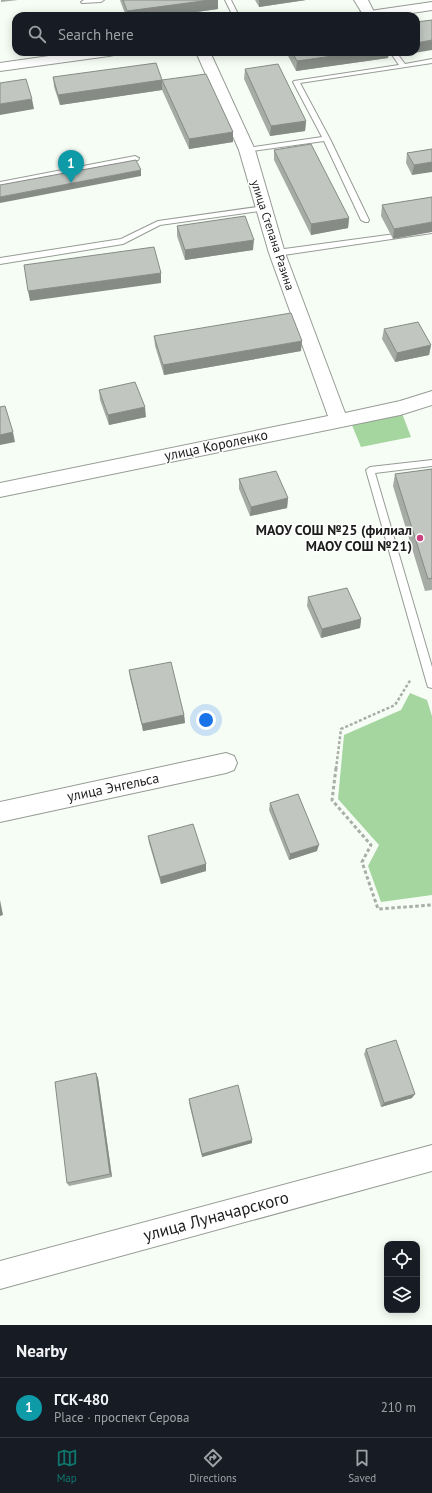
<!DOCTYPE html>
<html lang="en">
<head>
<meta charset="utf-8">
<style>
  :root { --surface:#171b24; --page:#20242c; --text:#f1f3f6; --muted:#9ea1a6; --line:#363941; --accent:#0f766e }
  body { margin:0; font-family:"PT Sans",sans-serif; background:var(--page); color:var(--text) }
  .controls { position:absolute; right:12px; bottom:12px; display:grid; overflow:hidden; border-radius:8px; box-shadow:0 2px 10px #0003 }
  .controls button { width:36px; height:36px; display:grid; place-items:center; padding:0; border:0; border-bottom:1px solid var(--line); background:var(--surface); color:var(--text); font:20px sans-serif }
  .you { position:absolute; left:206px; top:720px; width:14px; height:14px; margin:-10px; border:3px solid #fff; border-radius:50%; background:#1a73e8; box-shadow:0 0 0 6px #1a73e833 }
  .badge { display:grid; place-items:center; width:26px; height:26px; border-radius:50%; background:var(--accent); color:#fff; font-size:13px; font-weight:700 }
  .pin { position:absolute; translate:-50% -33px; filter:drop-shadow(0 1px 2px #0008) }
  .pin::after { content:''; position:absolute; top:21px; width:14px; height:12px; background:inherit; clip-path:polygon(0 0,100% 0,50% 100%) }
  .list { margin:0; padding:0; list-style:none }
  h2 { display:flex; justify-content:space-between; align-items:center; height:52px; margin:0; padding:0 16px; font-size:17px }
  h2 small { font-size:13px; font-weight:400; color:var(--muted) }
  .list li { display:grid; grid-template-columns:26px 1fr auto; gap:12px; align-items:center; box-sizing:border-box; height:60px; padding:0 16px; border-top:1px solid var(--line) }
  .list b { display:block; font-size:15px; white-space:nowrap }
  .list p { margin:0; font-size:13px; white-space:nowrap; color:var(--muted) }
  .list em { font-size:13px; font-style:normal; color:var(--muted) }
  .icon { flex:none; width:22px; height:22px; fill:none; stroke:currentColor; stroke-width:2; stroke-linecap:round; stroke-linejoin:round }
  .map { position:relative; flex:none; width:432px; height:1325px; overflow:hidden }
  .search { position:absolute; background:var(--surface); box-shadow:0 2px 10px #0003; left:12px; right:12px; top:12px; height:44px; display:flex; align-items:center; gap:10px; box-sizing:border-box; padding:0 14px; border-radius:12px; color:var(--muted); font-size:15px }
  .sheet { height:112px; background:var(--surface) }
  nav { display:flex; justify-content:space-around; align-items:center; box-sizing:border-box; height:56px; border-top:1px solid var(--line); background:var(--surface); font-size:11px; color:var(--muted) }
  nav a { display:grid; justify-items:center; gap:2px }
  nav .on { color:var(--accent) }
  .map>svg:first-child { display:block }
  .green { fill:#a5d69f }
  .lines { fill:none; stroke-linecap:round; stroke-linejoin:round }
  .lane-casing { stroke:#969c95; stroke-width:2 }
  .street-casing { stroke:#969c95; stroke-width:2 }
  .secondary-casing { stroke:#969c95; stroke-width:2 }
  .path-far1 { stroke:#a9aea8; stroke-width:2.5; stroke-dasharray:3 2; stroke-linecap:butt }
  .path { stroke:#a9aea8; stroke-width:3; stroke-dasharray:3.5 2.5; stroke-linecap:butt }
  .lane { fill:#fff; fill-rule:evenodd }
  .street { fill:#fff; fill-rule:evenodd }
  .secondary { fill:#fff; fill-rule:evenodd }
  .wall { fill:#a6aba5 }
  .shaded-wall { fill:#878b86 }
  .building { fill:#c1c7c0; stroke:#878b86 }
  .poi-dot { fill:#ca4280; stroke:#fff; stroke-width:1.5 }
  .labels { text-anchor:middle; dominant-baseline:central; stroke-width:3; stroke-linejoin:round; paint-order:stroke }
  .far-street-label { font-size:12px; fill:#1c1e1c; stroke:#fff }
  .street-label { font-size:14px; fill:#1c1e1c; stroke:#fff }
  .poi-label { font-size:14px; font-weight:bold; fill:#1c1e1c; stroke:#fff; text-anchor:end }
  .near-street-label { font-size:17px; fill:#1c1e1c; stroke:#fff }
</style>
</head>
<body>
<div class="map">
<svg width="432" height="1325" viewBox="0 0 432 1325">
  <rect width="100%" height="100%" fill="#f6fdf5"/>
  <path class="green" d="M400 408 411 437 361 447 349 418Z
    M410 693 427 700 432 716V895L381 902 368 866 379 845 338 799 344 735 401 710Z"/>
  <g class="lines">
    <defs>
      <path id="lane" d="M84 0H104L101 2 82 3 81 2Z
        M225 0H231L239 16H233Z
        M390 52H396L405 64 432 59V63L300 83 330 139 369 220 368 222H365L361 220 324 141 244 152V148H247L322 137 293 82 294 81 399 65Z
        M135 156 139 158 138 160 0 186V182Z
        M264 206H267V210L160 225 123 244 0 264V258L121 239 158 221Z
        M432 229V233L277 256 273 253 277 250Z
        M432 460V466L375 473 432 667V688L428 687 427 684 366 470 370 467Z"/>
      <path id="street" d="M354 0H368L376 16H364Z
        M196 52H210L255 150 285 253 345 413 400 401 432 391V405L400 415 0 497V483L328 416 269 253 239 150Z
        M226 753 234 756 237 763 234 770 226 773 0 822V802Z
        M432 1145V1171L0 1289V1261Z"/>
      <path id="secondary" d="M432 2V10L392 16H356L358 13 363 12Z
        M77 52H116L114 55 109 56 0 71V63Z"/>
    </defs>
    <use href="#lane" class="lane-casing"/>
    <use href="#street" class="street-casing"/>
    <use href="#secondary" class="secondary-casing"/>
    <path class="path-far1" d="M336 769 341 729 395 705 411 679"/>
    <path class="path" d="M336 768 332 800 371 845 362 862 378 909 432 905"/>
    <use href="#lane" class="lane"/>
    <use href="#street" class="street"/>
    <use href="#secondary" class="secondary"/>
  </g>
  <path class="wall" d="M1 0H18L1 2Z
    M120 0H218V9L168 16H126L121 3Z
    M255 0H306L259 7Z
    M286 52H389L388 58 296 71Z
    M245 69 306 121 305 131 270 136 244 79Z
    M53 77 162 80 233 132V142L189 149 162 90 60 105 54 87Z
    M432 149 412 175 406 163 407 153Z
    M274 150 349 218 348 228 311 235 274 160Z
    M432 197 393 239 381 216 382 205Z
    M177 226 253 250 185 260 177 236Z
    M384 329 431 345 429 355 395 362 382 339Z
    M154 336 301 351 164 375 155 346Z
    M99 390 146 417 109 425 100 400Z
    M432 469V590L425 591 393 486 395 474Z
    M239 479 288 498 287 508 250 516 239 489Z
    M308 597 361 619 360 628 321 638 307 606Z
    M129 670 184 715 185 723 143 731 130 678Z
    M270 803 317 851 289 860 269 810Z
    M148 836 206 864V871L161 884 149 843Z
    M366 1049 412 1098 381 1107 364 1054Z
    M98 1078 112 1177 69 1186 67 1183Z
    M189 1099 252 1143 202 1157 189 1103Z"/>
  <path class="shaded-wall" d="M210 0H218V9L168 16H127V11Z
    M259 0H306L259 7Z
    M432 40V50L414 53V52H416V43Z
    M361 52H389L388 58 296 71 297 61Z
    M162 80V90L60 105 58 95Z
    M32 99 34 109 0 115V104Z
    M306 121 305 131 270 136 271 126Z
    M233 132V142L189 149V139Z
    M432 162V172L412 175 414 165Z
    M141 170V176L0 203V197Z
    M349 218 348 228 311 235V224Z
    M432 222V232L393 239 394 229Z
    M254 240 253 250 185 260V250Z
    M161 273V283L30 301 28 291Z
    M302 341 301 351 164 375 163 365Z
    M431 345 429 355 395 362 397 353Z
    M145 407 146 417 109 425 108 415Z
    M13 432 15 442 0 445V435Z
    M288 498 287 508 250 516 251 507Z
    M361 619 360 628 321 638 322 629Z
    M184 715 185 723 143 731 142 724Z
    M319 845 317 851 289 860 290 854Z
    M206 864V871L161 884 160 877Z
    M0 900 3 915 0 916Z
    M96 1073 98 1078 112 1177 110 1174Z
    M415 1094 412 1098 381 1107 384 1103Z
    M252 1140V1143L202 1157V1154Z"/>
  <path class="building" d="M123 0H210L127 11Z
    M432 20V40L416 43V22Z
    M292 52H361L297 61Z
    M156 63 162 80 58 95 53 77Z
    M278 64 306 121 271 126 245 69Z
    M206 74 233 132 189 139 162 80Z
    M26 79 32 99 0 104V83Z
    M311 144 349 218 311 224 274 150Z
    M432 149V162L414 165 407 153Z
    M136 160 141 170 0 197V185Z
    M432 197V222L394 229 382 205Z
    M245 216 254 240 185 250 177 226Z
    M154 247 161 273 28 291 24 265Z
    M291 313 302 341 163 365 154 336Z
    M418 322 431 345 397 353 384 329Z
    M135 382 145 407 108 415 99 390Z
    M5 406 13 432 0 435V407Z
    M432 469V578L428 579 395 474Z
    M276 471 288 498 251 507 239 479Z
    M347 588 361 619 322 629 308 597Z
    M171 662 184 715 142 724 129 670Z
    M298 794 319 845 290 854 270 803Z
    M193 824 206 864 160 877 148 836Z
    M396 1040 415 1094 384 1103 366 1049Z
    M96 1073 110 1174 67 1183 55 1082Z
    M238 1085 252 1140 202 1154 189 1099Z"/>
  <circle class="poi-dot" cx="420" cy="538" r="4"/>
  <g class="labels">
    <g class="far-street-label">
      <text transform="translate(273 235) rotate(72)">улица Степана Разина</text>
    </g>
    <g class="street-label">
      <text transform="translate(216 445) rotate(-12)">улица Короленко</text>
      <text transform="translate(113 787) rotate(-12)">улица Энгельса</text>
    </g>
    <g class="poi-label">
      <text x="412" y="530">МАОУ СОШ №25 (филиал<tspan x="412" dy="16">МАОУ СОШ №21)</tspan></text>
    </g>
    <g class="near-street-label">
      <text transform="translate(216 1216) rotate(-15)">улица Луначарского</text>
    </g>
  </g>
</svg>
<div class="controls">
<button><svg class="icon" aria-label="locate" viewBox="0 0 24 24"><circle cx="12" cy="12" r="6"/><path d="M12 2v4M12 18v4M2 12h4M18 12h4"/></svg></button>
<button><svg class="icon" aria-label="layers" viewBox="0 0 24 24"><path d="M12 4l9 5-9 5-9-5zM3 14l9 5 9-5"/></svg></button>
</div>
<div class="you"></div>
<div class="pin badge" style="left:71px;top:183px;background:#0f9aa8">1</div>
<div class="search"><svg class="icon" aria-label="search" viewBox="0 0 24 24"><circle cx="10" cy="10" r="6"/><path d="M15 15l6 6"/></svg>Search here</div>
</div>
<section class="sheet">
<h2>Nearby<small></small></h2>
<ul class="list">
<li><span class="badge" style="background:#0f9aa8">1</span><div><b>ГСК-480</b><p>Place · проспект Серова</p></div><em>210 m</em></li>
</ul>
</section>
<nav>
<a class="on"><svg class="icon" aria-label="map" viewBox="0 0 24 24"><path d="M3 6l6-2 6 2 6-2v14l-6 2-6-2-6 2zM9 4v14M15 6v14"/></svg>Map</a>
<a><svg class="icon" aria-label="directions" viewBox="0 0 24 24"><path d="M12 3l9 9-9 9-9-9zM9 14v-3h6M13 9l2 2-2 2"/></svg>Directions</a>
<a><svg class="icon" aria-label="saved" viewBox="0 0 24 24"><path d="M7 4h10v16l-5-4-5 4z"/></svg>Saved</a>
</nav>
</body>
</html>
